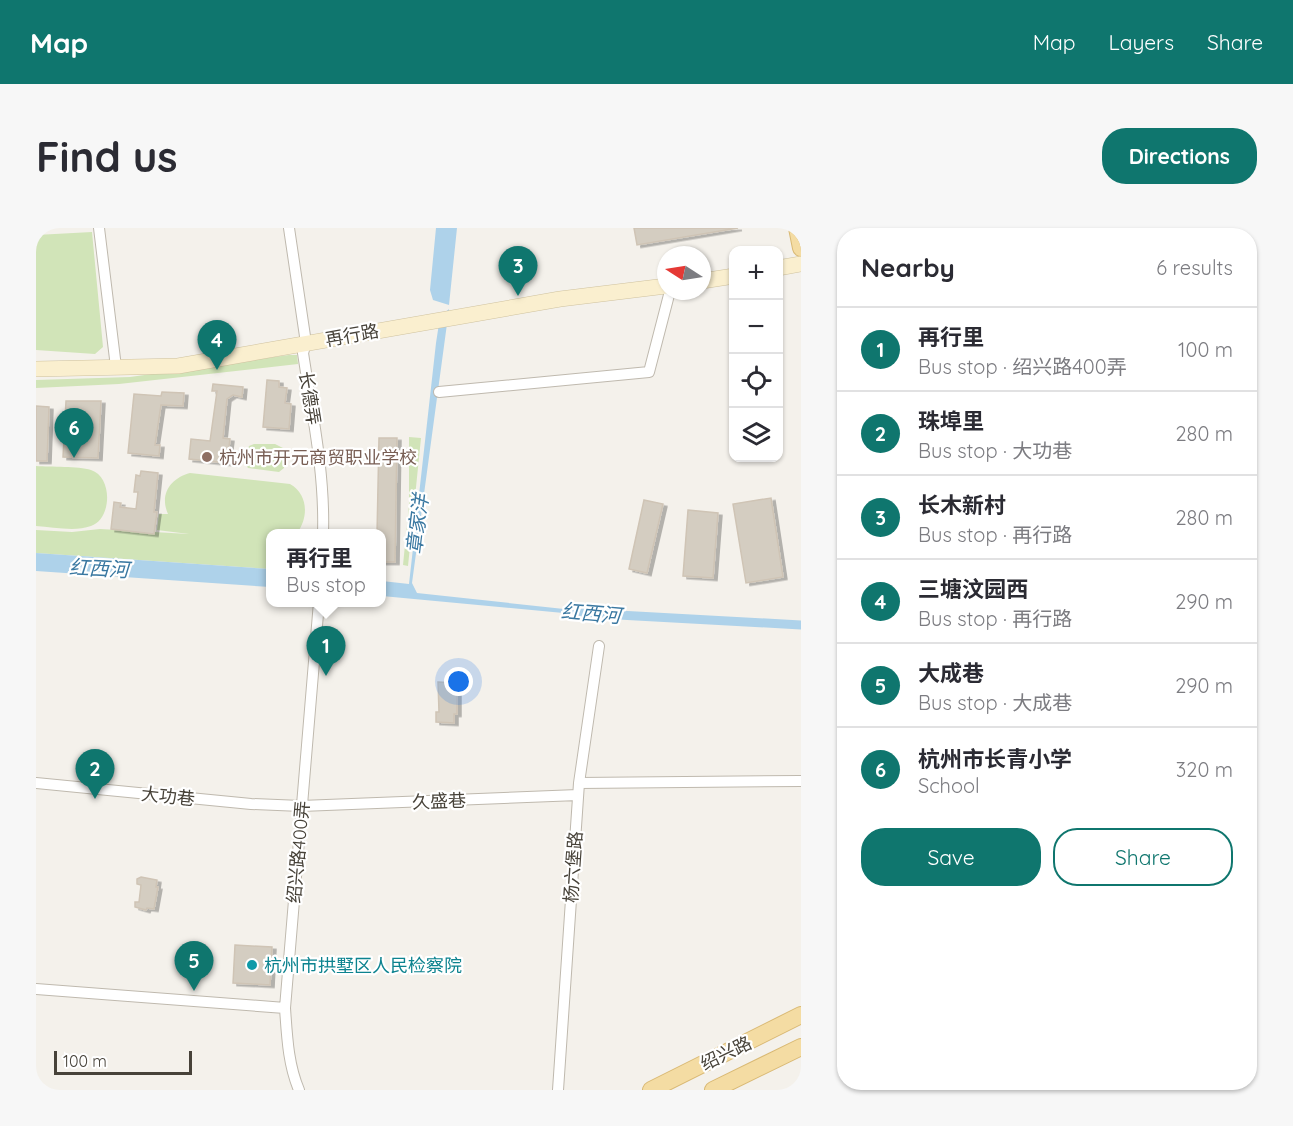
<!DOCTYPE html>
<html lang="en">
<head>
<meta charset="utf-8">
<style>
  :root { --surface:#fff; --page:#f7f7f7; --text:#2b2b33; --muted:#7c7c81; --line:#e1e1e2; --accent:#0f766e }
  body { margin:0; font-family:Quicksand,"Noto Sans SC",sans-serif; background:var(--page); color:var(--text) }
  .controls { position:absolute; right:18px; top:18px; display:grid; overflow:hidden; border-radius:12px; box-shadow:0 2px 4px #0004 }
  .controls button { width:54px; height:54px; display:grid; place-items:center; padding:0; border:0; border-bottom:2px solid var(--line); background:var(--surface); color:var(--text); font:30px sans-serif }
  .compass { position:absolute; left:621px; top:18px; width:54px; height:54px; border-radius:50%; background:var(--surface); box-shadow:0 2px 4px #0004; rotate:282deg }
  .scale { position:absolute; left:18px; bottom:15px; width:138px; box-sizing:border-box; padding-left:6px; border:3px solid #474239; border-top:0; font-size:16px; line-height:21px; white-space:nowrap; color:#474239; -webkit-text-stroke:4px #fff; paint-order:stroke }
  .you { position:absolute; left:423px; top:454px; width:21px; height:21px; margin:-15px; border:4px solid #fff; border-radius:50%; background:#1a73e8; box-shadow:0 0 0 9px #1a73e833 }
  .badge { display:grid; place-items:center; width:39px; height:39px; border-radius:50%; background:var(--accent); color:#fff; font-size:20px; font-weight:700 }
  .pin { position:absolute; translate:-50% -50px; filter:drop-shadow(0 2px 3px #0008) }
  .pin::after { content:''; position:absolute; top:32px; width:21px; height:18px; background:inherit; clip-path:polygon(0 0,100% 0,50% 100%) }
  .popup { position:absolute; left:230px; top:301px; width:120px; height:78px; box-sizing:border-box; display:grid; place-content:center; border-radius:12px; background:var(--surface); filter:drop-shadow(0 2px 4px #0005); font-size:20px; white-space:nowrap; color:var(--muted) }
  .popup b { font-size:22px; color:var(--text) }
  .popup::after { content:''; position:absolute; left:50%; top:100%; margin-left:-12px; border:12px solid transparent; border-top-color:var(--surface) }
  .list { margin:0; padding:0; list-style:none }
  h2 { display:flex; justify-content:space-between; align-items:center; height:78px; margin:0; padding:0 24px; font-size:26px }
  h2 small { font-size:20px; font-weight:400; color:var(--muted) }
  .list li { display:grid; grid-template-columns:39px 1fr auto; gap:18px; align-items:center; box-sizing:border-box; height:84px; padding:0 24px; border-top:2px solid var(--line) }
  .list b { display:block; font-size:22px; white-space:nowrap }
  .list p { margin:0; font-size:20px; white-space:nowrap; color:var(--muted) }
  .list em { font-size:20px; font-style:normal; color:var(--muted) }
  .actions { display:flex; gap:12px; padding:18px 24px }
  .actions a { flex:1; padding:14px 0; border:2px solid var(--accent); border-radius:24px; text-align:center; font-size:21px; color:var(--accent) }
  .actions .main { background:var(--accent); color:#fff }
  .icon { flex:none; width:33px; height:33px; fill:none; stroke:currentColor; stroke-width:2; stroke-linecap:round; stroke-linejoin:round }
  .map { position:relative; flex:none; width:765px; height:862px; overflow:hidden; border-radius:24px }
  header { display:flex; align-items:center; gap:36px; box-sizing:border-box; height:84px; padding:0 30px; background:var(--accent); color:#fff }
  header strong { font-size:28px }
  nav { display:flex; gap:33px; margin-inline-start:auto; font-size:21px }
  .intro { display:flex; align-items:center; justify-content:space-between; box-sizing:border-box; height:144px; padding:0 36px }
  h1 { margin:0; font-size:42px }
  .button { padding:15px 27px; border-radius:24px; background:var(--accent); color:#fff; font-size:21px; font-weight:700 }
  main { display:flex; gap:36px; padding:0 36px }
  aside { flex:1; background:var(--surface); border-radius:24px; box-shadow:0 2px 4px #0004 }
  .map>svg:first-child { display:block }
  .green { fill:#d1e4b8 }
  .water { fill:#aed2ea }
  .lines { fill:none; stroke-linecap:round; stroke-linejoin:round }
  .canal { stroke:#aed2ea; stroke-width:9 }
  .building { fill:#d4cdc1; stroke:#cfc4b5; stroke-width:1.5; filter:url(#shadow) }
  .street-casing { stroke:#bfb9ae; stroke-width:12 }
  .secondary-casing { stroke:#cfc29f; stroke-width:16 }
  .primary-casing { stroke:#d9b974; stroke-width:18 }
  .street { stroke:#fff; stroke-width:10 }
  .secondary { stroke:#faefcf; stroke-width:15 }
  .primary { stroke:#f4dca3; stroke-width:16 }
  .education-dot { fill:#8d6e63; stroke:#fff; stroke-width:2 }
  .culture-dot { fill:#0f9aa8; stroke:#fff; stroke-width:2 }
  .labels { text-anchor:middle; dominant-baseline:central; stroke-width:4.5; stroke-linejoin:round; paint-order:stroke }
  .street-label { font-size:18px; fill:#474239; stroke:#fff }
  .education-label { font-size:18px; fill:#785e54; stroke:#fff; text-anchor:start }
  .culture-label { font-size:18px; fill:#0d838f; stroke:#fff; text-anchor:start }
  .water-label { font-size:20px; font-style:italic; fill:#3a78a1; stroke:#fff }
</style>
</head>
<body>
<header>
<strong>Map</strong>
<nav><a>Map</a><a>Layers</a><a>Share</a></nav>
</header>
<div class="intro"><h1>Find us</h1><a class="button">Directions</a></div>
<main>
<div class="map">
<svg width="765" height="862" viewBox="0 0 765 862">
  <defs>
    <filter id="shadow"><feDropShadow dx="4" dy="2.5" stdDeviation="0" flood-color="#0004"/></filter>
  </defs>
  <rect width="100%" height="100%" fill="#f4f1eb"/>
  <path class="green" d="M56 4 67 119 59 126 0 122V7Z
    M253 127H261L262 136 83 156 0 160V152L94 149Z
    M373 209 385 210 372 338 367 337 373 277Z
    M218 216H239L249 221 248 240 243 244 212 240 208 234 213 218Z
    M0 238C15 239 42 238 55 242 77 249 76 291 55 298 39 304 17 299 0 298Z
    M154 245 254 256C272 266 273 289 261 305L234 306V341L0 325V302L36 304 64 301 153 306 121 302 123 286H132C123 266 135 250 154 245Z"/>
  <path class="water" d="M400 0H421L413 77 397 72 394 62Z
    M413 81 376 355 381 365 556 384 559 388 346 368V353L373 356 400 115 404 89Z
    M0 325 234 341V359L0 343Z"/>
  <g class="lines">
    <path class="canal" d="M546 385 765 397"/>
  </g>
  <path class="building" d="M598 0H702L601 17Z
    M231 152 243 153V159L251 160 249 175 255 176 253 201 227 199Z
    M177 156 207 159 206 169 197 167 191 171 187 210 194 211 191 235 153 231 155 211 174 213 181 163H176Z
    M126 164 148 165 147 178 125 177 119 217H124L123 228 92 225 98 166 125 168Z
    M30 173H65L62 230 27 229Z
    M0 178 13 179 11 233H0Z
    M343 210H361L359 334H346V306H341Z
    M105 243 122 245 118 284H121L118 306 75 301 78 274 85 275 84 279 100 281 102 264H98L100 247 104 248Z
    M735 270 747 349 710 355 697 276Z
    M608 272 627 276 611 345 593 341Z
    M652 282 682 285 677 350 647 348Z
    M402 454 421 455V486H418V495L400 494V484H403Z
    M105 649 121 652 120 659H122L118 681 111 680 110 682 99 679V674H103L105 657 101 656V651Z
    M199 717 236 719 234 757 197 755Z"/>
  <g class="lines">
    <defs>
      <path id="street" d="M63 0 80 139
        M253 0 270 115 267 125C276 185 289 245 287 306
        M403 164 613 144 634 63
        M0 555 215 576 265 578 542 567
        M543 555 765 553
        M0 761 249 780
        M263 862C252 836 251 808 249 780L283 374
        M522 862 543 555 563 418"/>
      <path id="secondary" d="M742 40 765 36
        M666 53 698 48
        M0 141 142 138 524 71 630 58"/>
      <path id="primary" d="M761 0 765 20
        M615 862 765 787
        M677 862 765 819"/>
    </defs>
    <use href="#street" class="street-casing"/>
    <use href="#secondary" class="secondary-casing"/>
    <use href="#primary" class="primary-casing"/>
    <use href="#street" class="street"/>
    <use href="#secondary" class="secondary"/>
    <use href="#primary" class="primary"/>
  </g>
  <circle class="education-dot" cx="171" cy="229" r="6"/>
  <circle class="culture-dot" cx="216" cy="737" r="6"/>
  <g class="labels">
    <g class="street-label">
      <text transform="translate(316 107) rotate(-10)">再行路</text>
      <text transform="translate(274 170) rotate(81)">长德弄</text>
      <text transform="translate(132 568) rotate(6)">大功巷</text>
      <text transform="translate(403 573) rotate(-2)">久盛巷</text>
      <text transform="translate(262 624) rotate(-85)">绍兴路400弄</text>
      <text transform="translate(537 639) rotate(-86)">杨六堡路</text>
      <text transform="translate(690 825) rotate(-26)">绍兴路</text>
    </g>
    <g class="education-label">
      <text x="183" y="229">杭州市开元商贸职业学校</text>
    </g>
    <g class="culture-label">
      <text x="228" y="737">杭州市拱墅区人民检察院</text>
    </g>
    <g class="water-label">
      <text transform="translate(381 296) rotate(-83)">章家洋</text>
      <text transform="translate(63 340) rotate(3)">红西河</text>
      <text transform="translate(555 385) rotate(5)">红西河</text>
    </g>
  </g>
</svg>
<div class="controls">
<button>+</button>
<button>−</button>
<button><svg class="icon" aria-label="locate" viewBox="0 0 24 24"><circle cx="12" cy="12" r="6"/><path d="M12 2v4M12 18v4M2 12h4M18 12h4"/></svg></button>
<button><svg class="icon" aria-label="layers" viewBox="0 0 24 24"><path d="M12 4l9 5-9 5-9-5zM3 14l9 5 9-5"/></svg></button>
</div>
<svg class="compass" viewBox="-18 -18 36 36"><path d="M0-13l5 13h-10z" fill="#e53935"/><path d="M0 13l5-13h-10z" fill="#7c7c81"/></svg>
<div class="scale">100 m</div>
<div class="you"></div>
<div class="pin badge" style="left:290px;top:448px">1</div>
<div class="popup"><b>再行里</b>Bus stop</div>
<div class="pin badge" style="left:59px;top:571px">2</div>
<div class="pin badge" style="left:482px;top:68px">3</div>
<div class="pin badge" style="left:181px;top:142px">4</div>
<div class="pin badge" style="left:158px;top:763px">5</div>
<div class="pin badge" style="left:38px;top:230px">6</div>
</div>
<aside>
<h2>Nearby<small>6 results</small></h2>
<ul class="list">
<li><span class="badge">1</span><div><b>再行里</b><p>Bus stop · 绍兴路400弄</p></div><em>100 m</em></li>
<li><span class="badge">2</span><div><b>珠埠里</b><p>Bus stop · 大功巷</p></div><em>280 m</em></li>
<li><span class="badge">3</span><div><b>长木新村</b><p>Bus stop · 再行路</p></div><em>280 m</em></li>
<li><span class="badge">4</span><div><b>三塘汶园西</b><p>Bus stop · 再行路</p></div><em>290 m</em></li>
<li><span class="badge">5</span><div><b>大成巷</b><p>Bus stop · 大成巷</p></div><em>290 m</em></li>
<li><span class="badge">6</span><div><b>杭州市长青小学</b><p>School</p></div><em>320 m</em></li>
</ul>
<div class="actions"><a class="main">Save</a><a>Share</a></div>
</aside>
</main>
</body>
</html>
